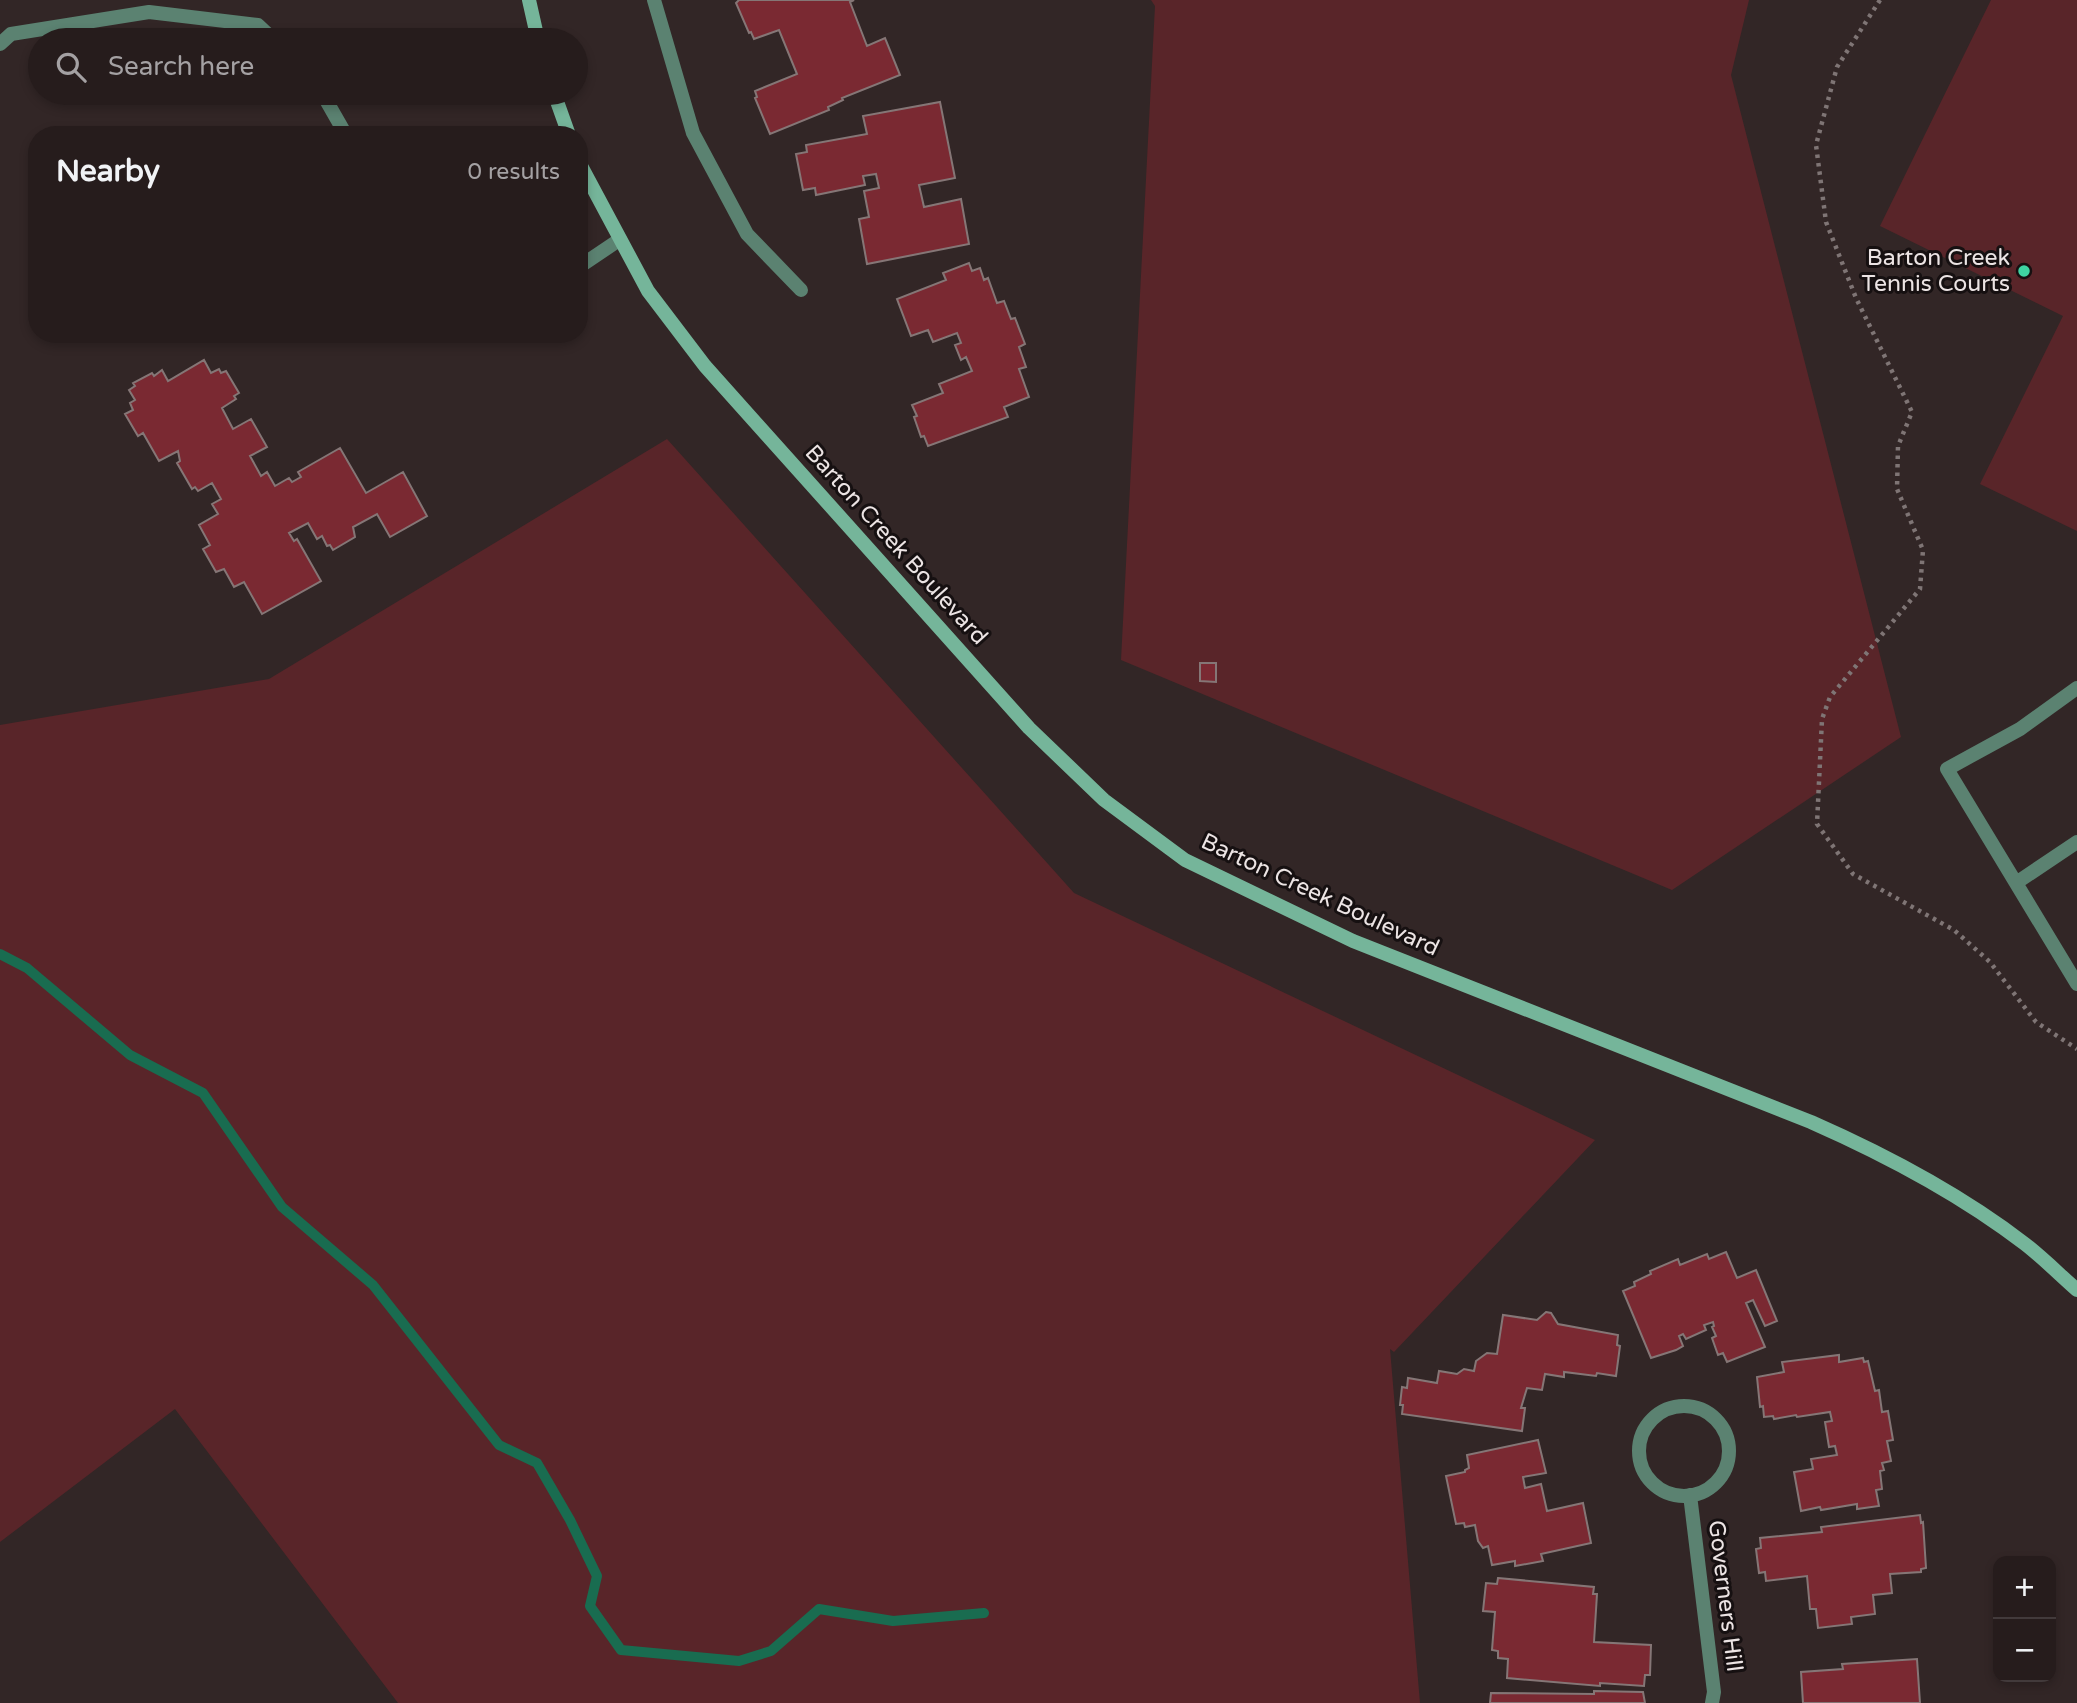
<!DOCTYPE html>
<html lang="en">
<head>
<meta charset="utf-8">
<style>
  :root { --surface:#261c1c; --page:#322929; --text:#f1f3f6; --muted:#a4a1a3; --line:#423a3b }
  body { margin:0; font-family:"Varela Round",sans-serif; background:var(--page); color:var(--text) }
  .controls { position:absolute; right:21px; bottom:21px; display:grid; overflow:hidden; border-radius:14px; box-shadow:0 4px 10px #0003 }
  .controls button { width:63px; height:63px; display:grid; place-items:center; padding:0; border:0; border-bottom:2px solid var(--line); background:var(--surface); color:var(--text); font:35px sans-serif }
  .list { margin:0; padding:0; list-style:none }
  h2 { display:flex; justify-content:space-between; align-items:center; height:91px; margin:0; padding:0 28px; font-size:30px }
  h2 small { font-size:23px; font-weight:400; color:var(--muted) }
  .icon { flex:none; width:38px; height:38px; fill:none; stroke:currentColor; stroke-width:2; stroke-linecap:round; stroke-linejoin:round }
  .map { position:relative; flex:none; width:2077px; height:1703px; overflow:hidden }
  .search { position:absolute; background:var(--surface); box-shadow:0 4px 10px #0003; left:28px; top:28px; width:560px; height:77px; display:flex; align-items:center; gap:18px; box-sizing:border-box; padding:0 24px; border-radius:38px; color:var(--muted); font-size:26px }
  .panel { position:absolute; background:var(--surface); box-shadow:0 4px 10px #0003; left:28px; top:126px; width:560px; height:217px; border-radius:28px }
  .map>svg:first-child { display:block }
  .green { fill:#592529 }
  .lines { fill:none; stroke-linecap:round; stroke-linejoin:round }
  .stream { stroke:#196c50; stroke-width:10 }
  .building { fill:#7a2932; stroke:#857676; stroke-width:2 }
  .path { stroke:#7f7575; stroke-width:4.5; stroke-dasharray:3.5 5; stroke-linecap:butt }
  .lane { stroke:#5b8271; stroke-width:14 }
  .street { stroke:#5b8271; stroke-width:14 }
  .secondary { stroke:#75b59a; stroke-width:14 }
  .poi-dot { fill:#3fd4a2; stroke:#161011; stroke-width:2.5 }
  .labels { text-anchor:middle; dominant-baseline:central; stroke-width:6; stroke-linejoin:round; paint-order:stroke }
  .poi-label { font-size:23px; fill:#ece4e4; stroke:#161011; text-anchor:end }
  .street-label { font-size:23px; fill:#ece4e4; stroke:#161011 }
</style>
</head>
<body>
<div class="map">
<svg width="2077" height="1703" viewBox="0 0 2077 1703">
  <rect width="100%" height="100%" fill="#322626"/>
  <path class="green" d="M1151 0H1749L1731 75 1901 737 1672 890 1121 660 1155 6Z
    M1991 0H2077V531L1980 484 2063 316 1880 226Z
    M667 439 1074 893 1595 1140 1394 1352 1390 1349 1420 1703H398L175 1409 0 1542V725L269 679Z"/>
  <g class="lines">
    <path class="stream" d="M0 954 27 968 130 1055 203 1093 282 1207 373 1285 499 1445 537 1463 570 1520 597 1576 590 1606 621 1650 739 1661 771 1651 819 1609 893 1621 984 1613"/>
  </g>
  <path class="building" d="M739 0H854L850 2 867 46 885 38 900 75 842 98 843 100 828 107 829 110 770 134 755 98 757 97 755 91 797 74 779 30 754 39 751 32 749 33 736 3Z
    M940 102 955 178 919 185 924 207 961 199 969 244 867 264 859 219 869 217 864 191 879 188 876 174 863 176 865 185 816 195 815 188 803 190 796 154 807 152 806 145 867 134 863 116Z
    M969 263 972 271 980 268 984 280 988 278 997 303 1004 301 1011 319 1015 318 1025 344 1019 347 1026 367 1019 369 1029 397 1004 407 1008 417 928 446 924 436 921 437 914 417 917 416 912 405 943 393 939 384 972 371 966 357 961 360 955 345 961 343 957 333 933 342 928 330 911 336 897 299 946 280 943 273Z
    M204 360 211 373 219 369 221 373 226 371 239 393 234 396 236 399 222 408 233 429 251 419 267 447 250 456 261 476 267 472 275 486 289 478 292 482 301 477 298 472 340 448 366 493 403 472 427 516 390 537 377 514 353 527 355 537 333 550 330 545 327 546 322 536 317 539 308 523 289 533 294 541 297 539 321 581 262 614 244 582 234 587 224 569 216 572 203 549 210 545 199 525 218 514 212 504 221 499 212 483 198 491 195 487 192 489 177 463 180 461 178 451 159 461 143 433 138 436 125 414 133 410 130 403 135 400 129 390 135 386 133 383 152 373 154 376 162 370 168 381Z
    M1200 663H1216V682L1200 681Z
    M1726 1252 1737 1278 1756 1270 1777 1321 1765 1326 1753 1300 1746 1303 1765 1347 1727 1362 1723 1353 1718 1355 1712 1338 1716 1336 1712 1327 1714 1326 1713 1322 1704 1325 1706 1330 1686 1339 1683 1334 1679 1336 1683 1346 1676 1350 1651 1358 1623 1291 1635 1286 1634 1282 1651 1274 1650 1271 1678 1259 1680 1265 1707 1254 1709 1259Z
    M1546 1312 1551 1313 1558 1324 1618 1335 1617 1345 1620 1346 1616 1376 1597 1373 1596 1376 1564 1372V1377L1545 1374 1542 1390 1527 1388 1521 1408H1525L1522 1431 1402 1414 1403 1405H1400L1402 1387 1407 1388 1408 1378 1437 1383 1439 1371 1457 1374 1464 1369 1474 1371 1476 1361 1487 1353 1497 1354 1503 1315 1537 1320Z
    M1839 1355V1362L1863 1358 1864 1362 1868 1361 1875 1391 1879 1390 1882 1412 1888 1411 1893 1440 1887 1441 1891 1461 1882 1463 1884 1470 1880 1471 1882 1489 1876 1490 1879 1506 1857 1509V1504L1821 1510 1820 1507 1801 1511 1794 1472 1813 1469 1811 1459 1837 1455 1835 1446 1829 1447 1825 1422 1832 1421 1830 1412 1797 1417 1796 1415 1774 1419 1773 1416 1764 1417 1763 1406 1760 1407 1757 1377 1784 1372 1782 1362Z
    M1538 1440 1546 1473 1523 1477 1525 1488 1541 1484 1547 1511 1583 1503 1591 1543 1541 1554 1543 1561 1515 1566V1561L1492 1565 1488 1546 1483 1548 1478 1541 1475 1525 1465 1527 1464 1523 1456 1524 1446 1476 1465 1472V1470L1469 1468 1467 1455Z
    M1920 1515 1921 1523 1923 1522 1926 1568 1921 1569V1572L1890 1574 1892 1593 1873 1595 1875 1614 1851 1617 1852 1624 1818 1628 1816 1609H1810L1807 1576 1766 1581 1765 1572 1759 1573 1756 1549 1761 1548 1760 1538 1822 1532 1821 1527Z
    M1498 1578 1594 1587 1593 1594H1597L1594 1642 1651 1645 1650 1675H1645L1644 1686 1600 1683V1686L1507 1678 1508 1659 1498 1658V1651L1492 1650 1495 1612 1483 1611 1486 1583 1497 1584Z
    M1917 1659 1920 1703H1803L1801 1672 1843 1669 1842 1664Z
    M1594 1691 1643 1692 1645 1703H1490L1491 1693 1594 1694Z"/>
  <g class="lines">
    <path class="path" d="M1880 0 1837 67 1816 145 1826 222 1856 298 1912 412 1898 446 1897 489 1923 550 1920 589 1830 697 1822 719 1817 824 1853 874 1954 930 1990 962 2036 1022 2077 1049"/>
    <path class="lane" d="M2077 688 2020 729 1947 769 2077 984
      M2016 883 2077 842"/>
    <path class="street" d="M654 0 693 133 747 234 801 290
      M0 44 11 34 149 12 258 25 274 40
      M322 93 346 135
      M579 267 619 240
      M1639 1451a45 45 0 1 1 90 0a45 45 0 1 1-90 0Z
      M1690 1495 1714 1692 1712 1703"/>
    <path class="secondary" d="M529 0 538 40
      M554 93 569 135
      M579 162 648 291 705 366 1029 728 1104 800 1185 860 1353 941 1811 1122C1886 1155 1960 1194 2025 1244 2043 1258 2060 1275 2077 1290"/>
  </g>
  <circle class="poi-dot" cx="2024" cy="271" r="7"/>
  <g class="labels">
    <g class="poi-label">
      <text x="2010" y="258">Barton Creek<tspan x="2010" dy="26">Tennis Courts</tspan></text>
    </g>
    <g class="street-label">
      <text transform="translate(896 545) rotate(48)">Barton Creek Boulevard</text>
      <text transform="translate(1320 895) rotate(25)">Barton Creek Boulevard</text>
      <text transform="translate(1725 1596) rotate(83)">Governers Hill</text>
    </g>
  </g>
</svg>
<div class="controls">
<button>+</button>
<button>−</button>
</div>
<div class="search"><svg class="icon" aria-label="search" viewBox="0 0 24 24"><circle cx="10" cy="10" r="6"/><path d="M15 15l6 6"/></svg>Search here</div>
<section class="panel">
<h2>Nearby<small>0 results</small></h2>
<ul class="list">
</ul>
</section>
</div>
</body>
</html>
